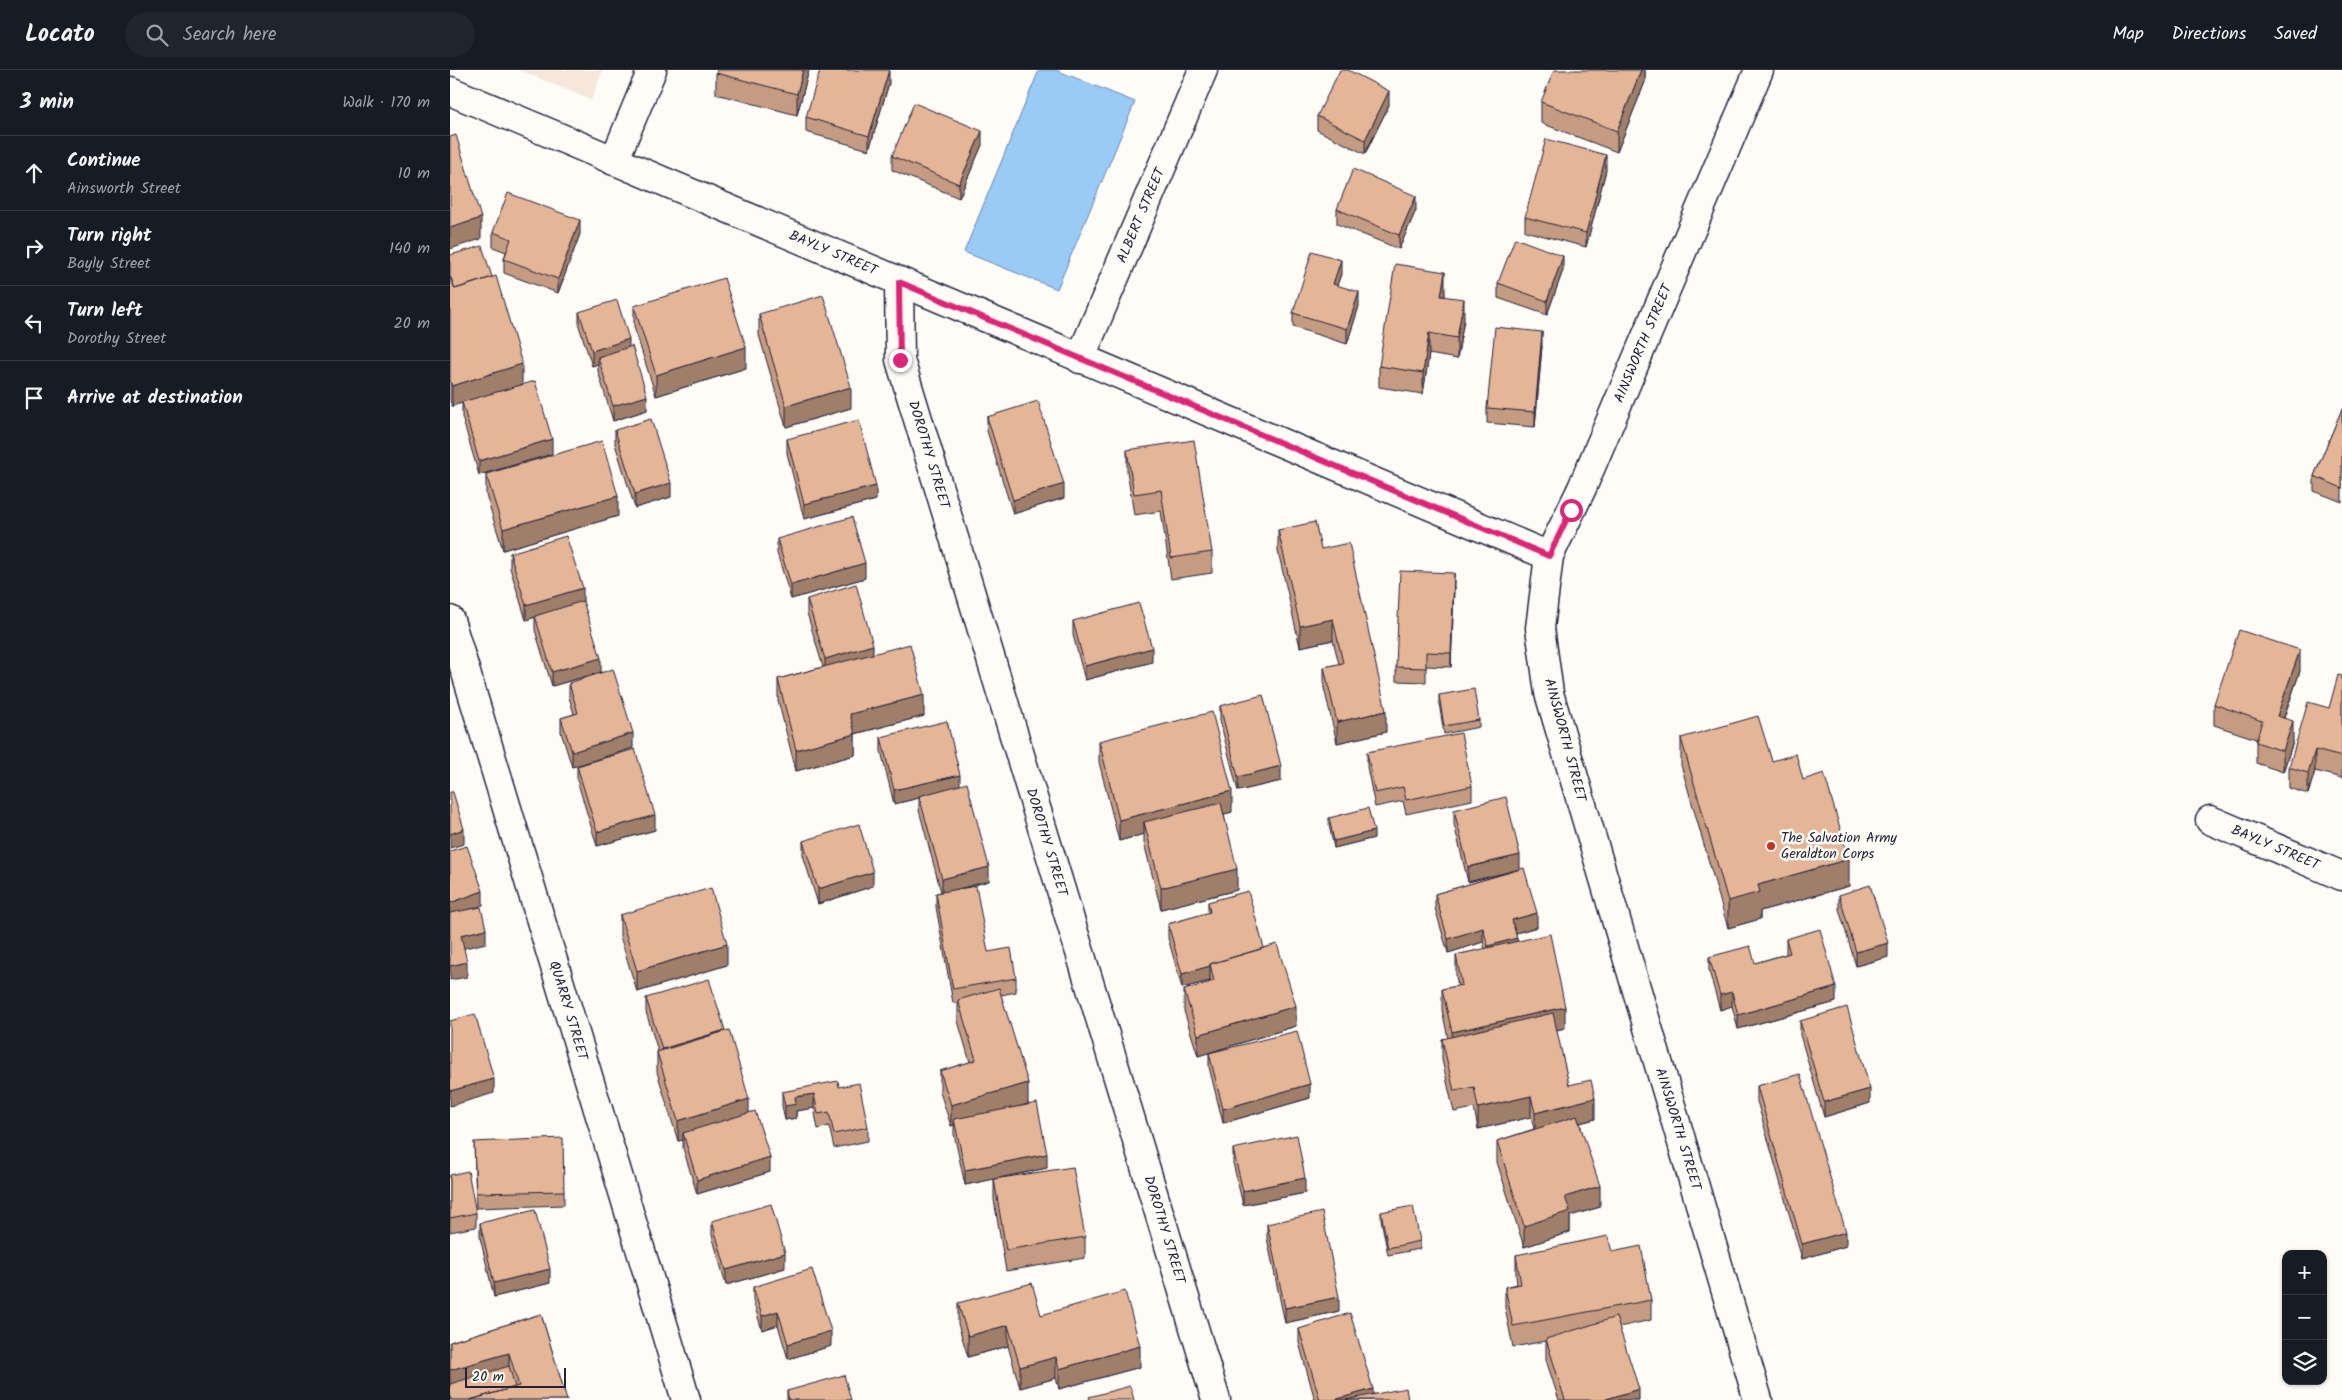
<!DOCTYPE html>
<html lang="en">
<head>
<meta charset="utf-8">
<style>
  :root { --surface:#171b24; --page:#20242c; --text:#f1f3f6; --muted:#9ea1a6; --line:#363941 }
  body { margin:0; font-family:Kalam,sans-serif; background:var(--page); color:var(--text) }
  .controls { position:absolute; right:15px; bottom:15px; display:grid; overflow:hidden; border-radius:10px; box-shadow:0 1px 4px #0004 }
  .controls button { width:45px; height:45px; display:grid; place-items:center; padding:0; border:0; border-bottom:1px solid var(--line); background:var(--surface); color:var(--text); font:25px sans-serif }
  .scale { position:absolute; left:15px; bottom:12px; width:101px; box-sizing:border-box; padding-left:5px; border:2px solid #22223b; border-top:0; font-size:14px; line-height:18px; white-space:nowrap; color:#22223b; -webkit-text-stroke:4px #fdfcf7; paint-order:stroke }
  .stop { position:absolute; width:15px; height:15px; margin:-11px; border:4px solid #db2777; border-radius:50%; background:#fff }
  .stop.end { background:#db2777; border-color:#fff; box-shadow:0 1px 5px #0008 }
  .list { margin:0; padding:0; list-style:none }
  h2 { display:flex; justify-content:space-between; align-items:center; height:65px; margin:0; padding:0 20px; font-size:21px }
  h2 small { font-size:16px; font-weight:400; color:var(--muted) }
  .list li { display:grid; grid-template-columns:32px 1fr auto; gap:15px; align-items:center; box-sizing:border-box; height:75px; padding:0 20px; border-top:1px solid var(--line) }
  .list b { display:block; font-size:19px; white-space:nowrap }
  .list p { margin:0; font-size:16px; white-space:nowrap; color:var(--muted) }
  .list em { font-size:16px; font-style:normal; color:var(--muted) }
  .icon { flex:none; width:28px; height:28px; fill:none; stroke:currentColor; stroke-width:2; stroke-linecap:round; stroke-linejoin:round }
  .map { position:relative; flex:none; width:1892px; height:1330px; overflow:hidden }
  header { display:flex; align-items:center; gap:30px; box-sizing:border-box; height:70px; padding:0 25px; background:var(--surface); border-bottom:1px solid var(--line) }
  header strong { font-size:24px }
  nav { display:flex; gap:28px; margin-inline-start:auto; font-size:18px }
  .search { width:350px; height:45px; background:var(--page); display:flex; align-items:center; gap:12px; box-sizing:border-box; padding:0 18px; border-radius:28px; color:var(--muted); font-size:19px }
  main { display:flex }
  aside { flex:1; background:var(--surface) }
  .map>svg:first-child { display:block }
  .built { fill:#f6e7da }
  .water { fill:#9acaf6; stroke:#6a87ab }
  .lines { fill:none; stroke-linecap:round; stroke-linejoin:round }
  .minor-casing { stroke:#22223b; stroke-width:31 }
  .minor { stroke:#fdfcf7; stroke-width:28 }
  .wall { fill:#c59c82; stroke:#22223b }
  .shaded-wall { fill:#a07f6a; stroke:#22223b }
  .building { fill:#e5b597; stroke:#22223b }
  .route { stroke:#db2777; stroke-width:6 }
  .poi-dot { fill:#c8321e; stroke:#fdfcf7; stroke-width:2 }
  .labels { text-anchor:middle; dominant-baseline:central; stroke-width:5; stroke-linejoin:round; paint-order:stroke }
  .street-label { font-size:14px; fill:#22223b; stroke:#fdfcf7 }
  .poi-label { font-size:14px; fill:#22223b; stroke:#fdfcf7; text-anchor:start }
</style>
</head>
<body>
<header>
<strong>Locato</strong>
<div class="search"><svg class="icon" aria-label="search" viewBox="0 0 24 24"><circle cx="10" cy="10" r="6"/><path d="M15 15l6 6"/></svg>Search here</div>
<nav><a>Map</a><a>Directions</a><a>Saved</a></nav>
</header>
<main>
<aside>
<h2>3 min<small>Walk · 170 m</small></h2>
<ul class="list">
<li><svg class="icon" aria-label="ahead" viewBox="0 0 24 24"><path d="M12 20V5M6 11l6-6 6 6"/></svg><div><b>Continue</b><p>Ainsworth Street</p></div><em>10 m</em></li>
<li><svg class="icon" aria-label="right" viewBox="0 0 24 24"><path d="M7 20v-9h11M14 6l5 5-5 5"/></svg><div><b>Turn right</b><p>Bayly Street</p></div><em>140 m</em></li>
<li><svg class="icon" aria-label="left" viewBox="0 0 24 24"><path d="M17 20v-9H6M10 6l-5 5 5 5"/></svg><div><b>Turn left</b><p>Dorothy Street</p></div><em>20 m</em></li>
<li><svg class="icon" aria-label="arrive" viewBox="0 0 24 24"><path d="M6 21V4h12l-3 4 3 4H6"/></svg><div><b>Arrive at destination</b></div></li>
</ul>
</aside>
<div class="map">
<svg width="1892" height="1330" viewBox="0 0 1892 1330">
  <rect width="100%" height="100%" fill="#fdfcf7"/>
  <filter id="ink" filterUnits="userSpaceOnUse"><feTurbulence type="fractalNoise" baseFrequency=".02" numOctaves="2"/><feDisplacementMap in="SourceGraphic" scale="10" xChannelSelector="R" yChannelSelector="G"/><feConvolveMatrix kernelMatrix="1 2 1 2 8 2 1 2 1" color-interpolation-filters="sRGB"/></filter>
  <g filter="url(#ink)">
    <path class="built" d="M69 0H153L141 30Z"/>
    <path class="water" d="M589 0H606L685 32 607 219 514 182Z"/>
    <g class="lines">
      <defs>
        <g id="minor">
          <path id="s1" d="M0 21 1099 486"/>
          <path d="M164 91 202 0"/>
          <path id="s2" d="M449 213 450 290 766 1330"/>
          <path id="s3" d="M630 289 753 0"/>
          <path id="s4" d="M0 550 236 1330"/>
          <path id="s5" d="M1760 750 1892 806"/>
          <path id="s6" d="M1308 1330 1099 623 1090 558 1099 486 1132 418 1309 0"/>
        </g>
      </defs>
      <use href="#minor" class="minor-casing"/>
      <use href="#minor" class="minor"/>
    </g>
    <path class="wall" d="M359 0 347 45 266 24V3Z
      M1195 0V12L1167 82 1091 53V32Z
      M439 13 419 80 356 62V47Z
      M939 35 915 84 867 60V46Z
      M532 75 509 128 442 100V86Z
      M1156 100 1136 177 1075 161V147Z
      M887 139 966 140 949 179 887 154Z
      M43 162 130 164 108 223 54 203V189L56 182 43 177Z
      M0 185 72 315 102 384 29 405 12 347V333L2 336 0 331Z
      M1113 200 1097 245 1048 228V213Z
      M891 204 887 215 909 236 897 274 843 257V243Z
      M995 223V226L1014 250 1007 289 979 284 973 324 929 317V296Z
      M184 236 296 298 206 326 184 257Z
      M129 242 179 277 197 340 163 351 148 301V294L142 296 129 256Z
      M309 244 401 338 336 357 309 265Z
      M1092 276 1085 357 1037 353V338Z
      M1892 339V432L1864 421V406Z
      M537 347 614 428 563 444 537 361Z
      M165 360 221 427 185 438 165 374Z
      M337 369 426 430 354 449 337 383Z
      M677 380 762 482V503L721 509 711 441 684 445 677 401Z
      M36 404 168 446 53 480 36 425Z
      M828 460 871 479 936 662 887 673 874 618V597L889 594 883 570 850 577 828 481Z
      M327 469 415 508 341 529 327 483Z
      M60 483 151 602 102 616 85 560V547L76 550 60 498Z
      M1004 518 1001 597 976 596V612L946 611V597Z
      M357 529 423 584 474 646 405 664V685L346 701 328 630V609L373 597 357 543Z
      M623 551 702 592 635 610 623 565Z
      M1850 601 1834 648 1843 672 1833 702 1806 693V669L1764 655V634Z
      M1892 606V708L1865 701 1858 724 1839 718V697L1879 638Z
      M119 613 183 678 122 697 111 662V648L124 644 119 627Z
      M989 625 1029 650V657L994 664 989 633Z
      M770 636 831 711 788 721 770 651Z
      M431 667 510 715 539 811 510 819 538 882 566 908V922L551 925 578 1034 567 1037 597 1098 515 1115 504 1064V1055L501 1056 490 1022V1001L520 992 508 951V933H503L486 837V823L491 822 469 740V728L444 734 431 681Z
      M1231 668 1322 691 1353 710 1399 816 1310 841V849L1278 858 1231 695Z
      M649 671 782 742 774 744 787 820 711 839 694 773V764L669 771 649 692Z
      M917 682 1022 716V730L956 744 953 731 925 737 917 697Z
      M127 696 205 760 147 776 127 710Z
      M1004 740 1070 799 1087 857 1066 863 1067 871 1115 958 1106 960 1119 1015 1145 1049 1130 1053 1150 1137 1120 1146V1162L1074 1177 1047 1092V1071L1084 1059 1081 1047 1028 1059 1024 1038 1004 1042 992 990V969L998 968 992 940V919L1008 916 1006 906V885L1035 879 1033 872 998 883 985 838V824L1068 800 1018 812 1004 754Z
      M879 748 924 768 884 778 879 755Z
      M353 771 423 816 368 834 353 785Z
      M1389 825 1438 887 1406 896 1389 839Z
      M758 832 814 878 846 956 748 986 734 941V920L760 913V911L732 918 718 868V854L758 843Z
      M170 845 277 895 187 922 170 866Z
      M1336 869 1386 932 1288 959 1282 936 1270 940 1259 901V887L1305 893 1336 884Z
      M196 928 275 961 299 1043 320 1102 247 1124 233 1078V1070L228 1071 207 1002V982L208 981 196 942Z
      M1350 951 1420 1033 1374 1047 1350 965Z
      M759 983 860 1028 773 1053 759 997Z
      M1307 1016 1396 1176 1352 1189 1307 1031Z
      M389 1017 418 1057V1071L384 1078 379 1056 368 1059 364 1038 346 1041V1048L335 1050 332 1036V1022Z
      M24 1072 114 1121V1135L26 1138Z
      M783 1079 855 1123 793 1135 783 1093Z
      M0 1105 26 1143V1157L0 1162Z
      M544 1109 635 1167V1188L556 1201 544 1130Z
      M931 1142 970 1171V1179L938 1185 931 1149Z
      M262 1151 335 1198 276 1215 262 1165Z
      M30 1153 100 1213 44 1227 30 1167Z
      M817 1154 889 1241 835 1253 817 1168Z
      M1162 1182 1201 1230V1250L1169 1257 1189 1330H1109L1096 1290V1271L1063 1277 1055 1238V1217L1067 1214 1066 1206V1185Z
      M303 1217 381 1276 338 1289 328 1255 312 1260 303 1231Z
      M508 1233 591 1245 690 1297 609 1319 606 1308 570 1318 558 1276 518 1287 508 1254Z
      M91 1244 117 1330H0V1272Z
      M849 1259 923 1324 958 1330H865L849 1273Z
      M337 1321 401 1330H337Z"/>
    <path class="shaded-wall" d="M353 0H359L347 45V24Z
      M439 0V13L419 80V66Z
      M1191 0H1195V12L1167 82V61Z
      M939 21V35L915 84V70Z
      M532 61V75L509 128V114Z
      M1156 85V100L1136 177V163Z
      M966 126V140L949 179V165Z
      M31 148V169L0 179V158Z
      M130 150V164L108 223V209Z
      M1113 186V200L1097 245V231Z
      M891 190V204L883 228V214Z
      M995 202V223L991 247V226Z
      M909 222V236L897 274V259Z
      M1014 229V250L1007 289V268Z
      M1092 262V276L1085 357V342Z
      M979 263V284L973 324V303Z
      M179 269V284L148 287V294L142 296V281Z
      M296 277V298L206 326V305Z
      M72 294V315L2 336V316Z
      M401 317V338L336 357V336Z
      M197 326V340L163 351V336Z
      M102 369V384L29 405V391Z
      M221 413V427L185 438V424Z
      M614 414V428L563 444V430Z
      M426 416V430L354 449V434Z
      M168 426V446L53 480V459Z
      M415 493V508L341 529V515Z
      M1004 503V518L1001 597V583Z
      M133 518V532L76 550V535Z
      M883 549V570L850 577V556Z
      M423 575V589L375 604V589Z
      M702 578V592L635 610V596Z
      M1850 580V601L1827 667V646Z
      M151 588V602L102 616V602Z
      M474 625V646L400 665V644Z
      M936 641V662L887 673V652Z
      M1843 651V672L1833 702V681Z
      M183 663V678L122 697V682Z
      M405 664V685L346 701V680Z
      M1865 680V701L1858 724V703Z
      M831 696V711L788 721V707Z
      M510 705V719L469 726V728L444 734V720Z
      M782 721V742L697 764 694 752V764L669 771V750Z
      M205 745V760L147 776V762Z
      M14 759V774L0 778V764Z
      M924 761V768L884 778V771Z
      M1070 785V799L1018 812V797Z
      M1399 789V816L1310 841V849L1278 858V831L1308 815Z
      M539 797V811L492 823V809Z
      M787 799V820L711 839V818Z
      M423 802V816L368 834V819Z
      M33 821V835L0 847V833Z
      M1087 843V857L1062 864V850Z
      M1033 858V872L998 883V869Z
      M36 859V873L11 879V865Z
      M1067 868V882L1038 890V876Z
      M1438 873V887L1406 896V882Z
      M277 874V895L187 922V901Z
      M17 892V907L0 910V896Z
      M760 896V911L732 918V904Z
      M1386 917V932L1288 959V945Z
      M1282 922V936L1270 940V925Z
      M846 936V956L748 986V965Z
      M1115 937V958L1002 983V962Z
      M275 960V974L212 993V979Z
      M44 1009V1023L0 1036V1021Z
      M578 1013V1034L506 1055 504 1049V1055L501 1056V1035Z
      M860 1014V1028L773 1053V1039Z
      M1420 1019V1033L1374 1047V1032Z
      M364 1024V1038L346 1041V1048L335 1050V1036L345 1027Z
      M1081 1026V1047L1028 1059V1038Z
      M1145 1028V1049L1085 1064V1043Z
      M299 1029V1050L233 1063V1070L228 1071V1051Z
      M597 1084V1098L515 1115V1100Z
      M320 1087V1102L247 1124V1110Z
      M855 1108V1123L793 1135V1121Z
      M1150 1116V1137L1120 1146V1162L1074 1177V1156L1115 1127Z
      M1396 1162V1176L1352 1189V1174Z
      M335 1183V1198L276 1215V1200Z
      M100 1199V1213L44 1227V1213Z
      M889 1227V1241L835 1253V1238Z
      M328 1241V1255L312 1260V1246Z
      M558 1255V1276L518 1287V1266Z
      M381 1261V1276L338 1289V1274Z
      M690 1276V1297L609 1319V1299Z
      M59 1283V1304L0 1321V1300Z
      M606 1287V1308L570 1318V1297Z
      M923 1319V1330H884Z
      M1189 1319V1330H1153Z"/>
    <path class="building" d="M267 0H353L347 24 266 3Z
      M370 0H439L419 66 356 47Z
      M890 0H898L939 21 915 70 867 46Z
      M1104 0H1191L1167 61 1091 32Z
      M464 33 532 61 509 114 442 86Z
      M6 65 31 148 0 158V67Z
      M1096 69 1156 85 1136 163 1075 147Z
      M903 99 966 126 949 165 887 139Z
      M58 123 130 150 108 209 54 189 61 169 43 162Z
      M1065 168 1113 186 1097 231 1048 213Z
      M32 176 42 207 5 219 1 208H0V185Z
      M862 181 891 190 883 214 909 222 897 259 843 243Z
      M945 194 995 202 991 226 1014 229 1007 268 979 263 973 303 929 296Z
      M46 206 72 294 2 316 0 310V208H1L5 219Z
      M274 208 296 277 206 305 184 236Z
      M373 225 401 317 336 336 309 244Z
      M167 230 179 269 142 281 129 242Z
      M1045 257 1092 262 1085 342 1037 338Z
      M182 276 197 326 163 336 148 287Z
      M85 311 102 369 29 391 12 332Z
      M588 331 614 414 563 430 537 347Z
      M1892 339V418L1864 406Z
      M201 349 221 413 185 424 165 360Z
      M409 350 426 416 354 434 337 369Z
      M744 370 762 482 721 488 711 420 684 424 677 380Z
      M152 371 168 426 53 459 36 404Z
      M402 447 415 493 341 515 327 469Z
      M865 452 871 479 899 473 936 641 887 652 874 597 893 593 883 549 850 556 828 460Z
      M116 466 133 518 76 535 60 483Z
      M950 501 1004 503 1001 583 976 582V598L946 597Z
      M406 514 423 575 375 589 357 529Z
      M133 531 151 588 102 602 85 546Z
      M689 533 702 578 635 596 623 551Z
      M1789 560 1850 580 1827 646 1843 651 1833 681 1806 672 1812 651 1764 634Z
      M460 574 474 625 400 644 405 664 346 680 328 609Z
      M163 599 183 663 122 682 111 648 128 643 119 613Z
      M1888 605 1892 606V687L1865 680 1858 703 1839 697 1858 632 1879 638Z
      M1024 619 1029 650 994 656 989 625Z
      M813 625 831 696 788 707 770 636Z
      M762 642 782 721 669 750 649 671Z
      M1308 646 1322 691 1346 684 1353 710 1374 703 1399 789 1308 815 1310 822 1278 831 1231 668Z
      M497 651 510 705 444 720 431 667Z
      M1011 663 1022 716 956 730 953 717 925 723 917 682Z
      M185 679 205 745 147 762 127 696Z
      M517 713 539 797 492 809 469 726Z
      M0 722H3L14 759 0 764Z
      M1056 727 1070 785 1018 797 1004 740Z
      M771 733 787 799 711 818 694 752Z
      M918 738 924 761 884 771 879 748Z
      M409 754 423 802 368 819 353 771Z
      M17 776 33 821 0 833V781Z
      M1074 798 1087 843 1062 850 1067 868 1038 876 1033 858 998 869 985 824Z
      M1420 815 1438 873 1406 882 1389 825Z
      M526 816 538 882 561 878 566 908 503 919 486 823Z
      M261 818 277 874 187 901 170 845Z
      M798 821 814 878 760 894V896L732 904 718 854 760 842 758 832Z
      M31 837 36 859 11 865 17 892 0 896V843Z
      M1370 859 1386 917 1288 945 1282 922 1270 925 1259 887 1300 876 1305 893 1340 883 1336 869Z
      M1100 864 1115 937 1002 962 992 919 1012 915 1006 885Z
      M827 874 846 936 748 965 734 920 764 911 760 894Z
      M259 909 275 960 212 979 196 928Z
      M549 918 578 1013 501 1035 490 1001 526 990 508 930Z
      M1397 937 1420 1019 1374 1032 1350 951Z
      M1103 943 1119 1015 1141 1010 1145 1028 1085 1043 1081 1026 1028 1038 1024 1017 1004 1021 992 969Z
      M25 944 44 1009 0 1021V951Z
      M279 960 299 1029 228 1051 207 982Z
      M847 961 860 1014 773 1039 759 983Z
      M1350 1004 1396 1162 1352 1174 1307 1016Z
      M388 1011 389 1017 409 1013 418 1057 384 1064 379 1042 368 1044 364 1024 345 1027 346 1034 335 1036 332 1022Z
      M587 1033 597 1084 515 1100 504 1049Z
      M305 1041 320 1087 247 1110 233 1063Z
      M1127 1046 1150 1116 1115 1127 1120 1141 1074 1156 1047 1071Z
      M847 1065 855 1108 793 1121 783 1079Z
      M113 1068 114 1121 26 1123 24 1072Z
      M623 1097 635 1167 556 1180 544 1109Z
      M18 1101 26 1143 0 1148V1105Z
      M321 1134 335 1183 276 1200 262 1151Z
      M963 1136 970 1171 938 1178 931 1142Z
      M85 1140 100 1199 44 1213 30 1153Z
      M872 1142 889 1227 835 1238 817 1154Z
      M1158 1166 1162 1182 1191 1176 1201 1230 1063 1256 1055 1217 1071 1214 1066 1185Z
      M362 1199 381 1261 338 1274 328 1241 312 1246 303 1217Z
      M582 1213 591 1245 675 1221 690 1276 609 1299 606 1287 570 1297 558 1255 518 1266 508 1233Z
      M900 1243 923 1319 884 1330H870L849 1259Z
      M91 1244 117 1330H20L69 1316 59 1283 0 1300V1272Z
      M1166 1247 1189 1319 1153 1330H1115L1096 1269Z
      M59 1296 65 1317 20 1330H2L0 1324V1314Z
      M394 1305 401 1330H339L337 1321Z
      M680 1316 684 1330H640L639 1327Z
      M956 1318 958 1330H896Z"/>
  </g>
  <g class="lines" filter="url(#ink)">
    <path class="route" d="M450 290 449 212 1099 486 1121 440"/>
  </g>
  <circle class="poi-dot" cx="1321" cy="776" r="5"/>
  <g class="labels">
    <g class="street-label">
      <text stroke="none"><textPath href="#s3" startOffset="156">ALBERT STREET</textPath></text>
      <text stroke="none"><textPath href="#s1" startOffset="416">BAYLY STREET</textPath></text>
      <text stroke="none"><textPath href="#s6" startOffset="1108">AINSWORTH STREET</textPath></text>
      <text stroke="none"><textPath href="#s2" startOffset="176">DOROTHY STREET</textPath></text>
      <text transform="translate(1115 670) rotate(75)">AINSWORTH STREET</text>
      <text stroke="none"><textPath href="#s2" startOffset="581">DOROTHY STREET</textPath></text>
      <text stroke="none"><textPath href="#s5" startOffset="71">BAYLY STREET</textPath></text>
      <text stroke="none"><textPath href="#s4" startOffset="408">QUARRY STREET</textPath></text>
      <text transform="translate(1228 1059) rotate(73)">AINSWORTH STREET</text>
      <text stroke="none"><textPath href="#s2" startOffset="986">DOROTHY STREET</textPath></text>
    </g>
    <g class="poi-label">
      <text x="1331" y="768">The Salvation Army<tspan x="1331" dy="16">Geraldton Corps</tspan></text>
    </g>
  </g>
</svg>
<div class="controls">
<button>+</button>
<button>−</button>
<button><svg class="icon" aria-label="layers" viewBox="0 0 24 24"><path d="M12 4l9 5-9 5-9-5zM3 14l9 5 9-5"/></svg></button>
</div>
<div class="scale">20 m</div>
<div class="stop" style="left:1121px;top:440px"></div>
<div class="stop end" style="left:450px;top:290px"></div>
</div>
</main>
</body>
</html>
